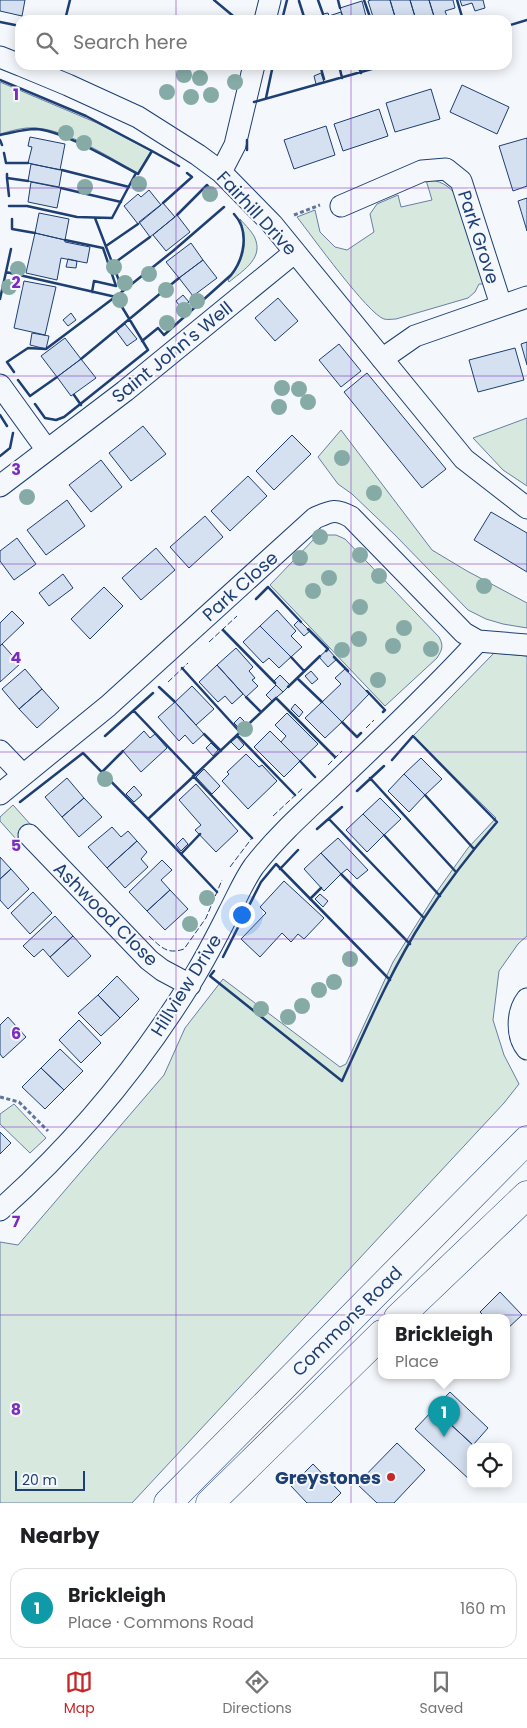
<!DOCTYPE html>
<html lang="en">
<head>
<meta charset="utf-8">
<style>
  :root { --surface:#fff; --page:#f6f6f6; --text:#202124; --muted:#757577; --line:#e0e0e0; --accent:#c62828 }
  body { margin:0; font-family:Poppins,sans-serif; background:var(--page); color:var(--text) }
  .controls { position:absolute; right:15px; bottom:15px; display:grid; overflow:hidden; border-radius:10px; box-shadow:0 2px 12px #0003 }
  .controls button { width:45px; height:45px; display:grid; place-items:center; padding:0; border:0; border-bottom:1px solid var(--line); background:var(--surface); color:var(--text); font:25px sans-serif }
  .scale { position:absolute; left:15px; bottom:12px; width:70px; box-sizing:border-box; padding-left:5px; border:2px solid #1d3f73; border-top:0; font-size:14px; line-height:18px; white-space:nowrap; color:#1d3f73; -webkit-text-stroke:4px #f4f7fb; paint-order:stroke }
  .you { position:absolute; left:241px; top:914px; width:18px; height:18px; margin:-12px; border:4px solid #fff; border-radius:50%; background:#1a73e8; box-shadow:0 0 0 8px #1a73e833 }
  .badge { display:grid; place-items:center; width:32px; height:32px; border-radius:50%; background:var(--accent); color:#fff; font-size:16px; font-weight:700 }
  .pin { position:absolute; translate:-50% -41px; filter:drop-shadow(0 1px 2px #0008) }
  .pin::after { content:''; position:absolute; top:26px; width:18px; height:15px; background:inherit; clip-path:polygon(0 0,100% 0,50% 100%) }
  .popup { position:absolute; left:378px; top:1314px; width:132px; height:65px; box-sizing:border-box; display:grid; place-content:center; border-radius:10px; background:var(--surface); filter:drop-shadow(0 1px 4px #0005); font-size:16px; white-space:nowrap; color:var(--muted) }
  .popup b { font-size:19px; color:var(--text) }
  .popup::after { content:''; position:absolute; left:50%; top:100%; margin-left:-10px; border:10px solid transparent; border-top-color:var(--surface) }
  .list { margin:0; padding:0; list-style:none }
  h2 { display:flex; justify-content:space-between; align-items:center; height:65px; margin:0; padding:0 20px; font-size:21px }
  h2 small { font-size:16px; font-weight:400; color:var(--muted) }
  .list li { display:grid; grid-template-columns:32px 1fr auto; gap:15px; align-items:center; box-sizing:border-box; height:80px; margin:0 10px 10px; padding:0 10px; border:1px solid var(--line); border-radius:15px }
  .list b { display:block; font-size:19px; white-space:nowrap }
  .list p { margin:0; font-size:16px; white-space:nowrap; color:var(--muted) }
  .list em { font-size:16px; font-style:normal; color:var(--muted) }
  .icon { flex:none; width:28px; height:28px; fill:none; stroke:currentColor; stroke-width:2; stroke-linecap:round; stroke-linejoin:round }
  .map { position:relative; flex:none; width:527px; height:1503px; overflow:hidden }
  .search { position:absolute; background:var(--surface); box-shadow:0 2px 12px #0003; left:15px; right:15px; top:15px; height:55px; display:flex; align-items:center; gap:12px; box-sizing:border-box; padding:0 18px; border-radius:15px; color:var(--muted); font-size:19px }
  .sheet { height:155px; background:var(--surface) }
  nav { display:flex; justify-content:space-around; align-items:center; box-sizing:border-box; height:70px; border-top:1px solid var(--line); background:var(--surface); font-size:14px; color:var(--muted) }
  nav a { display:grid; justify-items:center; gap:2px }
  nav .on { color:var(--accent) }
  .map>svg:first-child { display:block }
  .green { fill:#d7e8df; stroke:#687fa3 }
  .building { fill:#d5e0f0; stroke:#1d3f73 }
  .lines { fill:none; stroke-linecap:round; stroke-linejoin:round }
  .street-casing { stroke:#1d3f73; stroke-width:23 }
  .highway-casing { stroke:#1d3f73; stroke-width:29 }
  .path { stroke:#5e769c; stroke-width:3; stroke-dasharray:4 2.5; stroke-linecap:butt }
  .street { stroke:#f4f7fb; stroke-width:21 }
  .highway { stroke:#f4f7fb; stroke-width:28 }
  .fence { stroke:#1d3f73; stroke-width:1; stroke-dasharray:6 2.5; stroke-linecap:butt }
  .wall { stroke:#1d3f73; stroke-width:2.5 }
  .tree { fill:#86aba6 }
  .grid { fill:none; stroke:#7b2cbf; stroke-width:1; stroke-opacity:0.55 }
  .poi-dot { fill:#c62828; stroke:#f4f7fb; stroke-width:2 }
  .labels { text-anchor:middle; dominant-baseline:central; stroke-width:4; stroke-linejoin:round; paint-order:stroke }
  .street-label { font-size:18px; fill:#1d3f73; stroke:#f4f7fb }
  .poi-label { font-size:18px; font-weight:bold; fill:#1d3f73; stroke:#f4f7fb; text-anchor:end }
  .grid-label { font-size:16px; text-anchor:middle; font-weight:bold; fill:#7b2cbf; stroke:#f4f7fb; stroke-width:4; stroke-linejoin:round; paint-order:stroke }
</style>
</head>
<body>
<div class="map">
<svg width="527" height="1503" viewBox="0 0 527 1503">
  <rect width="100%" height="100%" fill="#f4f7fb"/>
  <path class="green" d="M0 82 97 123 151 151 138 173C110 158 66 129 35 128 23 127 11 131 0 134Z
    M426 180C440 180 448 185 457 196L485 284H479L475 292 468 298 396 319C393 319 387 320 384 319 368 314 311 235 297 217L315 210 320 232 335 247 347 250 374 232 370 214 377 204 398 195 401 207 432 200Z
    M240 219C245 225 254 233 256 241 262 260 241 272 229 282L228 280C244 262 249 242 240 219Z
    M527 418V486L503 470 473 438Z
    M341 430 432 550 467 571 527 603V628L503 624 486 619 468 610 395 535 352 494 338 484 318 457Z
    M327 535H336L345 539 439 637C444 646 442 650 437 658L385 706 270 585 315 538Z
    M494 653 527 656V936L518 944 499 971 493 1020 504 1055 519 1084 504 1103 132 1503H0V1242L18 1245 164 1075 185 1028 223 979 340 1067 346 1064 393 962 438 890 468 848 496 818 413 736 412 737Z
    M13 805 31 825 16 839 0 821V817Z
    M14 1104 46 1138 30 1153 0 1124V1114Z"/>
  <path class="building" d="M0 0H25L22 16 0 11Z
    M371 0H390L396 20H374L368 1Z
    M390 0H410L416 20H396Z
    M410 0H429L434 16 428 18 429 20H416Z
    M429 0H453L455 8 445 11 448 19 435 20Z
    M460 0H483L485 8 475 11 472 3 462 6Z
    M362 1 367 20H344L340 8Z
    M341 12 344 20H325L323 14 328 13 329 16Z
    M321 73 324 82 316 84 314 76Z
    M462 85 509 107 497 134 450 112Z
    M431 89 440 119 395 132 386 103Z
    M379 109 388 136 343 151 334 124Z
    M326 126 335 155 294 169 284 140Z
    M30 137 65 144 60 170 28 163 32 147 28 146Z
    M527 138V186L513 191 499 146Z
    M31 164 62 170 59 187 28 181Z
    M31 182 61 188 57 208 28 202Z
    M149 190 161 205 138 224 124 206 138 194 141 197Z
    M527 198V231L518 201Z
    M163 203 175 217 150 237 139 222Z
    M39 213 69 219 65 240 35 233Z
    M177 215 190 232 166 251 153 235Z
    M35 233 65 240V242L90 247 87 263 61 258 57 280 26 273Z
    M191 243 203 260 179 278 166 262Z
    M68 259 77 261 76 268 66 267Z
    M203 260 217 278 193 296 179 278Z
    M24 281 56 287 45 335 14 328Z
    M183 295 189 302 181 308 176 301Z
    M278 298 298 321 275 341 255 318Z
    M71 313 76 320 68 326 63 320Z
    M125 324 137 339 127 346 116 331Z
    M32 333 49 336 46 349 30 345Z
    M65 338 81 359 57 377 41 356Z
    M527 342V365L521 344Z
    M339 344 361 371 341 387 319 360Z
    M515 348 524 380 478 392 469 360Z
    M81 359 96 378 71 396 57 377Z
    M367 373 446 469 422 488 344 392Z
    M143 426 166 454 131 481 109 453Z
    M292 435 311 454 274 490 256 471Z
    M101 460 122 487 91 512 69 485Z
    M248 476 267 496 230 531 211 511Z
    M67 500 85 526 46 555 27 530Z
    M491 512 527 533V572L474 540Z
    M205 516 223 537 189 568 170 547Z
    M17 538 36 564 14 580 0 561V551Z
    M156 548 175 570 141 600 122 578Z
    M63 574 73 588 49 606 39 593Z
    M104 587 123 606 90 639 71 619Z
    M277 610 296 631 291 636 302 647 291 657 260 626Z
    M12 611 24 623 0 646V623Z
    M299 620 310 631 304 636 294 625Z
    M260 626 291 657 279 668 269 658 263 663 243 642Z
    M2 644 20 664 0 682V646Z
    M236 648 253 667 249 671 255 678 252 680 258 686 246 697 217 665Z
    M328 649 337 659 328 667 319 657Z
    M217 665 243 694 232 704 225 696 218 702 199 682Z
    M25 669 42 689 19 709 2 689Z
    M345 669 369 694 342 722 322 702 341 684 335 678Z
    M311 671 318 679 312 684 305 676Z
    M280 675 290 685 283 692 273 682Z
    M276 685 283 692 272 701 266 695Z
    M192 686 214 709 196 725 175 702Z
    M42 689 59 708 37 728 19 709Z
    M175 702 204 734 193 744 185 735 179 741 158 717Z
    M322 702 342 722 325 738 305 718Z
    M295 704 303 712 299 717 291 709Z
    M287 713 318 744 300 761 281 742 286 736 275 725Z
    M240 717 246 723 240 729 234 723Z
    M144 731 150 738 155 734 167 748 141 772 123 751Z
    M270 731 300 761 284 777 254 747Z
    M237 737 244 745 239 750 231 742Z
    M211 743 218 750 213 756 206 748Z
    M246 754 259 767 262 765 277 781 248 809 222 781 229 774 227 772Z
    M421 758 442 779 425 795 404 774Z
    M204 769 220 786 212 794 196 777Z
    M404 774 425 795 409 812 388 791Z
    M67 778 84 798 62 817 45 797Z
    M196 784 238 831 216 852 195 830 201 825 179 800Z
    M134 786 142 795 134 802 126 794Z
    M84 798 102 817 79 837 62 817Z
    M380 798 401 819 384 835 363 814Z
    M363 814 384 835 367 852 346 830Z
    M112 827 121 837 128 831 137 841 107 868 88 847Z
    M183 838 188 844 181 851 176 845Z
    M338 838 368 870 357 879 347 869 341 874 321 853Z
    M137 841 147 852 141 859 148 867 125 888 107 868Z
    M321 853 341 874 324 891 304 869Z
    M0 857 11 869 0 879Z
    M162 860 172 870 161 880 170 890 147 911 129 892Z
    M11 869 29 889 8 909 0 900V879Z
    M284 881 324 918 304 939 298 934 291 942 282 933 260 957 241 939 266 913 260 907Z
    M170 890 188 909 165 930 147 911Z
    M33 892 52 913 30 934 11 913Z
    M320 894 328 901 323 907 315 899Z
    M55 916 73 936 50 957 43 949 34 957 23 946Z
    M73 936 91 956 68 977 50 957Z
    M117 976 139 999 120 1018 98 995Z
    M98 995 120 1018 101 1036 78 1013Z
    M8 1017 26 1037 3 1058 0 1054V1025Z
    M79 1020 101 1043 81 1063 59 1040Z
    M60 1049 83 1071 64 1090 41 1068Z
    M41 1068 64 1090 45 1109 22 1087Z
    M0 1132 11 1143 0 1154Z
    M500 1292 522 1315 506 1330V1318H486L480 1312Z
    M450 1392 488 1428 473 1445 434 1409Z
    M434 1409 475 1447H471V1481L415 1429Z
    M397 1443 425 1470 394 1503H377L357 1484Z
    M313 1464 341 1493 331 1503H307L291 1486Z"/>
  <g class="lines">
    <defs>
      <path id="street" d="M265 20 270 0
        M0 57 20 65
        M20 65 68 85 138 117 198 155 221 172 272 224 464 459 527 508
        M221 172 235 145 254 65
        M341 206 422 171 446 169 461 181 501 305
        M382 359 415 336 527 297
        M0 385 47 450
        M0 486 125 391 295 252
        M0 751 23 775
        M0 794 108 706 315 518C331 511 335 508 351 517L464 633 478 641
        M29 835 149 960 162 970 190 985
        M527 999C517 1012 516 1036 527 1049
        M0 1210C74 1144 139 1066 191 982 205 959 217 936 229 912 237 897 244 880 254 866 282 830 317 801 350 769 393 728 437 686 478 641L527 645"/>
      <path id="highway" d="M398 1318 527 1195
        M168 1503 527 1140
        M210 1503 382 1334"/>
    </defs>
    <use href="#street" class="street-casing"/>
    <use href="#highway" class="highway-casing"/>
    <path class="path" d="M294 215 320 205
      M0 1097 19 1102 48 1131"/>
    <use href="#street" class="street"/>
    <use href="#highway" class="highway"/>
    <path class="fence" d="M209 642 237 616
      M168 682 188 663
      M366 728 374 720
      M328 765 342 751
      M273 816 303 788
      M230 867 252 838
      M149 936C161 947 167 955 184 949L206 918 222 880"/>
    <path class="wall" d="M214 0 238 20
      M318 0 323 14
      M338 0 340 8
      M364 0 371 20
      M457 0 463 20
      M299 1 305 20
      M65 20 70 0
      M282 20 287 0
      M0 22 20 26
      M507 26 527 20
      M320 65 324 79
      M339 65 342 78
      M358 65 361 73
      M0 80 86 116 152 151
      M266 98 273 65
      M254 102 386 65
      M0 135C11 133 24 129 35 129 62 130 113 161 138 174L152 151 179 166
      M0 140 2 145
      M247 140V150
      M4 153 6 163H28
      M62 170 129 187
      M7 174V178L28 181
      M7 178 9 196
      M61 188 121 202
      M163 203 192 177 187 173
      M9 206H27L77 217 112 218 136 173
      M177 215 207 185 216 195
      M12 219V229L35 233
      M65 240 103 248 116 286 94 281 92 292
      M106 246 138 224
      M11 249 6 272 116 297 148 350 64 417 56 420 45 418 35 404
      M113 264 150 237
      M123 291 173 251 224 207
      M0 299 6 272
      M142 341 158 328 164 335 231 275C244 259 250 231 234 214
      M81 359 179 278
      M14 372 7 362 28 348 46 349 123 291 95 218
      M18 380 30 396 57 377
      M74 395 81 405
      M0 415 7 426
      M0 456 10 448 13 433
      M256 599 268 587 301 622
      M308 629 328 649 326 651
      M223 630 275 683
      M291 657 304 671
      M334 657 348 671
      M182 668 240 732
      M297 678 322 702
      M159 687 175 702
      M288 687 320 656
      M367 691 385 710 383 712
      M246 697 261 712
      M276 698 335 757
      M134 711 195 775 148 819
      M342 722 357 737 361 733
      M204 734 221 751
      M237 735 295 795
      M105 736 153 693
      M300 761 315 777
      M102 772 123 751
      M195 775 275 699
      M193 776 252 838
      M370 778 456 872
      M357 791 384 766
      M425 795 474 849
      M20 802 83 753 148 819 217 892
      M329 819 424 918
      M317 829 342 807
      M384 835 440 896
      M181 854 200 834
      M280 869 298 850
      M341 874 410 944
      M310 899 321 888
      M223 957 261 882 276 864 390 980
      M214 971 210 976 342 1081C367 1026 392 968 425 917 447 883 471 852 497 822L413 736 392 760"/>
  </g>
  <g class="tree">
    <circle cx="184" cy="75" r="8"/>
    <circle cx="200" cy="78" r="8"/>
    <circle cx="235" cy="82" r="8"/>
    <circle cx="167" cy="92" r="8"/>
    <circle cx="211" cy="95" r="8"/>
    <circle cx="191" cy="97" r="8"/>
    <circle cx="66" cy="133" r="8"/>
    <circle cx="84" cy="143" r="8"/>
    <circle cx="139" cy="184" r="8"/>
    <circle cx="85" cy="187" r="8"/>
    <circle cx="210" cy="194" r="8"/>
    <circle cx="114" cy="267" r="8"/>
    <circle cx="18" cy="269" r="8"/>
    <circle cx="149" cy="274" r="8"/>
    <circle cx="125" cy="283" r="8"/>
    <circle cx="9" cy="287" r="8"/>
    <circle cx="166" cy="290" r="8"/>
    <circle cx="120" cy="300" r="8"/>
    <circle cx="197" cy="301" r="8"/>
    <circle cx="184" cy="310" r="8"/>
    <circle cx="167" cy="323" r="8"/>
    <circle cx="282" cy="388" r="8"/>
    <circle cx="299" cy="389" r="8"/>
    <circle cx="308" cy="402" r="8"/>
    <circle cx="279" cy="407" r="8"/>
    <circle cx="342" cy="458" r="8"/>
    <circle cx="374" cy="493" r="8"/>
    <circle cx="27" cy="497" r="8"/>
    <circle cx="320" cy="537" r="8"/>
    <circle cx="360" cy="555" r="8"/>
    <circle cx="300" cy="558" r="8"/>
    <circle cx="379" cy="576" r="8"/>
    <circle cx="329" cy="578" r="8"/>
    <circle cx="484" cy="586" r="8"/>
    <circle cx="313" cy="591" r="8"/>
    <circle cx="360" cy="607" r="8"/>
    <circle cx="404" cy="628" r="8"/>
    <circle cx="359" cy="639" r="8"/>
    <circle cx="393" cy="646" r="8"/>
    <circle cx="431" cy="649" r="8"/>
    <circle cx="342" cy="650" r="8"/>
    <circle cx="378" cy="680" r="8"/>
    <circle cx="245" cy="729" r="8"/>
    <circle cx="105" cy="779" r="8"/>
    <circle cx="207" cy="898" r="8"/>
    <circle cx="190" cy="924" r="8"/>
    <circle cx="350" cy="959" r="8"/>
    <circle cx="334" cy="982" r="8"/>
    <circle cx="319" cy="990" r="8"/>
    <circle cx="302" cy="1006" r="8"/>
    <circle cx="261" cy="1009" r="8"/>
    <circle cx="288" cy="1017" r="8"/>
  </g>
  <path class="grid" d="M176 0V20M351 0V20M176 65V1503M351 65V1503M0 188H527M0 376H527M0 564H527M0 752H527M0 939H527M0 1127H527M0 1315H527"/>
  <circle class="poi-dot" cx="391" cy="1477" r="5"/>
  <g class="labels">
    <g class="street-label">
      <text transform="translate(257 213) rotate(47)">Fairhill Drive</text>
      <text transform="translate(479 237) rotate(72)">Park Grove</text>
      <text transform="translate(172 352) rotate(-39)">Saint John's Well</text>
      <text transform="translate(240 586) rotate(-42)">Park Close</text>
      <text transform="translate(106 914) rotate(45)">Ashwood Close</text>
      <text transform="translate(186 985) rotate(-58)">Hillview Drive</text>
      <text transform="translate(347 1321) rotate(-45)">Commons Road</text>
    </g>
    <g class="poi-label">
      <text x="381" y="1477">Greystones</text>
    </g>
  </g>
  <g class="grid-label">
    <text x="16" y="100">1</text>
    <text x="16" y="288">2</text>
    <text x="16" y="475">3</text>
    <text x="16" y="663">4</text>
    <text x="16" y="851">5</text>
    <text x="16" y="1039">6</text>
    <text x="16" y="1227">7</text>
    <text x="16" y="1415">8</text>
  </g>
</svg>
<div class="controls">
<button><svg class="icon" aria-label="locate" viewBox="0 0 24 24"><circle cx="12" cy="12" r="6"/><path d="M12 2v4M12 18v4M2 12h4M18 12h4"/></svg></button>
</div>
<div class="scale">20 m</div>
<div class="you"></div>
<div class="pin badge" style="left:444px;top:1437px;background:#0f9aa8">1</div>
<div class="popup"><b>Brickleigh</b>Place</div>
<div class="search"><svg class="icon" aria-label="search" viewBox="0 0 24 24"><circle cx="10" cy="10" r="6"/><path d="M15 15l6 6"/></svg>Search here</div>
</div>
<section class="sheet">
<h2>Nearby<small></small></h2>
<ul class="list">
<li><span class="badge" style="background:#0f9aa8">1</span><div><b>Brickleigh</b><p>Place · Commons Road</p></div><em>160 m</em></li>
</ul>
</section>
<nav>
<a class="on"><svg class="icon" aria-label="map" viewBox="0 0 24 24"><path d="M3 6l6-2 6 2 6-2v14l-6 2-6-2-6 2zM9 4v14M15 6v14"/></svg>Map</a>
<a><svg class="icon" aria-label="directions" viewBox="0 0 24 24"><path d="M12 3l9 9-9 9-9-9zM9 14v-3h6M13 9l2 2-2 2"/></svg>Directions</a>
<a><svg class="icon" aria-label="saved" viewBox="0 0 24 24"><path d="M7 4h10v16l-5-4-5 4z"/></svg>Saved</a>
</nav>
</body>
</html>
